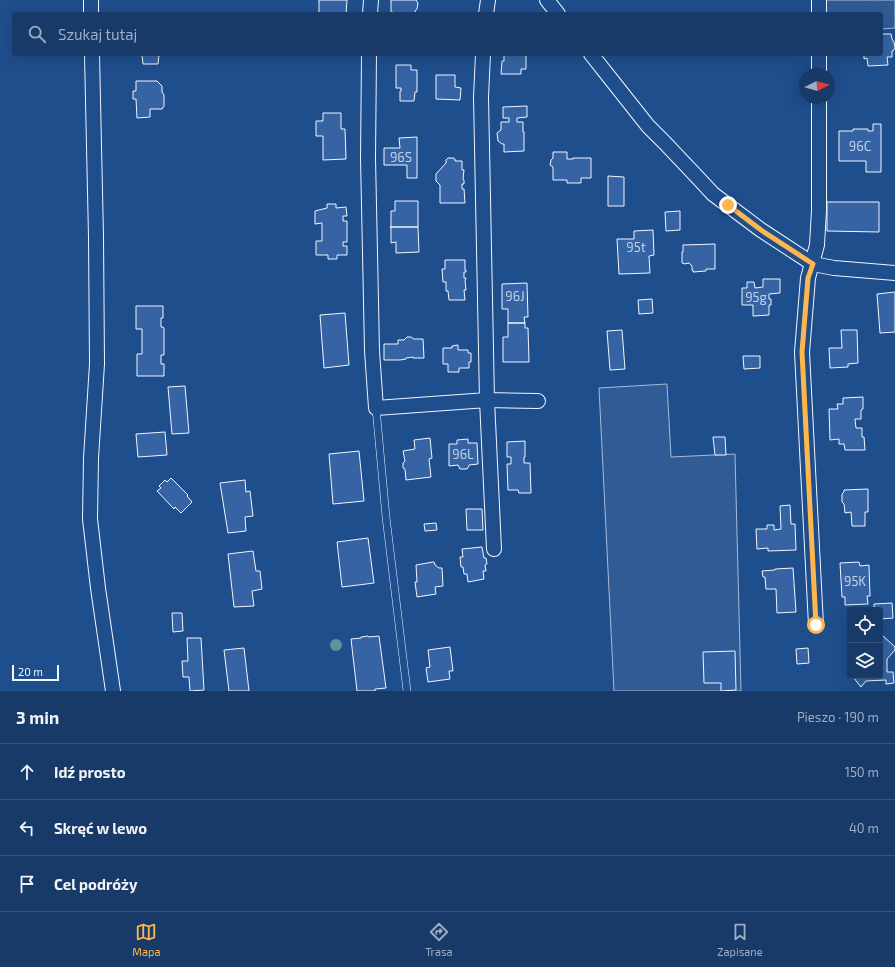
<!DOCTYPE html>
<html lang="pl">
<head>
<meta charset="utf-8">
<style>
  :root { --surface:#173a69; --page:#20416f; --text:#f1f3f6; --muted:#9eadc0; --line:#36547d; --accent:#ffb74d }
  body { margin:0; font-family:"Exo 2",sans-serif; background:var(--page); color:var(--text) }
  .controls { position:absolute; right:12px; bottom:12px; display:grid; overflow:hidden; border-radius:4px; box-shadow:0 4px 16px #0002 }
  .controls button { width:36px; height:36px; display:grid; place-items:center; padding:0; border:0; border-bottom:1px solid var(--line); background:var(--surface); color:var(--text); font:20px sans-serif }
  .compass { position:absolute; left:799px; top:68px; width:36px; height:36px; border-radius:50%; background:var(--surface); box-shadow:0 4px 16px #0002; rotate:84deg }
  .scale { position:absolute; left:12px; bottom:10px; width:47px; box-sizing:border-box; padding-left:4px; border:2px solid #f2f6ff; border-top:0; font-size:11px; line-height:14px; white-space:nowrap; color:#f2f6ff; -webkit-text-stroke:3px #1f4e8c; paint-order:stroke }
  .stop { position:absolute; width:12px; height:12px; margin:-9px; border:3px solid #ffb74d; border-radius:50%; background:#fff }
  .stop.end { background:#ffb74d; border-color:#fff; box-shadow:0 1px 4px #0008 }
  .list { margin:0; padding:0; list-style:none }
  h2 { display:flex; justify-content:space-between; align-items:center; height:52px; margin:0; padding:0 16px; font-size:17px }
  h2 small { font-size:13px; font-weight:400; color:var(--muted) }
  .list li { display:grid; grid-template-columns:26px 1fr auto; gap:12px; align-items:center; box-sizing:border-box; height:56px; padding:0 16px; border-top:1px solid var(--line) }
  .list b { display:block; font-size:15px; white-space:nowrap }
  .list em { font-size:13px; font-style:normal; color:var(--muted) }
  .icon { flex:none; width:22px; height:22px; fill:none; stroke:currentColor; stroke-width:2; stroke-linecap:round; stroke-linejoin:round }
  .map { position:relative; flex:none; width:895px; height:691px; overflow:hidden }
  .search { position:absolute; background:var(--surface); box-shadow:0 4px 16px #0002; left:12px; right:12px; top:12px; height:44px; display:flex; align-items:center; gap:10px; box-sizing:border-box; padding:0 14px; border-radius:4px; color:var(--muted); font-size:15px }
  .sheet { height:220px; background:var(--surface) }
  nav { display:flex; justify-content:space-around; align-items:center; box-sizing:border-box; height:56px; border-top:1px solid var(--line); background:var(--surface); font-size:11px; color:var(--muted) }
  nav a { display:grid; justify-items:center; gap:2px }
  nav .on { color:var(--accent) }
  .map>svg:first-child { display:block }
  .built { fill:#305b95; stroke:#a8bbd7 }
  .building { fill:#3563a3; stroke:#f2f6ff }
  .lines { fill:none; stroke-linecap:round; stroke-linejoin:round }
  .lane-casing { stroke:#f2f6ff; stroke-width:8 }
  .street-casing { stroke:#f2f6ff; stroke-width:16 }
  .lane { stroke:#1f4e8c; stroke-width:7 }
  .street { stroke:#1f4e8c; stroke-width:14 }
  .tree { fill:#61919a }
  .route { stroke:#ffb74d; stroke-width:5 }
  .labels { text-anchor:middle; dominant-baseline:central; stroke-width:3; stroke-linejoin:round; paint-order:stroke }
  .number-label { font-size:13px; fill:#c3d1e8 }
</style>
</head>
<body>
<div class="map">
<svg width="895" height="691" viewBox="0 0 895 691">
  <rect width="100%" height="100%" fill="#1f4e8c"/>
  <path class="built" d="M826 0H895V28L881 29V14H826Z
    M667 384 671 457 735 454 741 691H614L599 388Z"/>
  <path class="building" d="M319 0H347L346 14H347H319Z
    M391 0H416L418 3 417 9 415 11V13H414V14H398V13L391 12Z
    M881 33 882 34H891L892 39 894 42 895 48 893 51H892V57H887L888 65 868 66 867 58 864 59V54H881Z
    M504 54H525V55H526V69H521V74H501L502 61H504Z
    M142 55H159L158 64H143Z
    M396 65H411V70H417V92H415L414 101H400V91H401V88H396Z
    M436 75H455V87L461 88 460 100 436 99Z
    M136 81H157L162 86V92L164 95V106L162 109H150V117L137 118 136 99H133V91H136Z
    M527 106V117L517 118V122H523V132H524V151L504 152V144H502L498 141 497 133 501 130V122H509V118H503V107Z
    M323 113H341V129H345L346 159 323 160V136H316V121H323Z
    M873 124H881V172H866V161H839V131H853V129H868V131H873Z
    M417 137V178H407V165H384V148H400L399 138Z
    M553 152H567V159H573V158H591V178H581V183H567V180H553V167L550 165 551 160 553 158Z
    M448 158H453L455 159V161H462V170H464L463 179 464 180V184H462V189H464L465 203H440V185L436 181V174L446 163V160Z
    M608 176 624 177V206H608Z
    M395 201H418V227H390L391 226V211H395Z
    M827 202H879V232L827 231Z
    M327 204H336V208L346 207 347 216H343V221H347V242H343V246H347V255H337V259H328V255H316V241H322V223L315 224V211L327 208Z
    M680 211V230L666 231 665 212Z
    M390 227H418L419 252 396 253V242L391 243V228Z
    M653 230 654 255 649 256 650 273 619 274 617 239H634V231Z
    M715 244V269H706V271L693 272V270H692V266L689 263 684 264 683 263H682V252H683V245Z
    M445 260H465V270H466V272H464V278H466V279L465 280 466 290H464L465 300H449L448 291H446V282H443L442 269H445Z
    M763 279H780V293L769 294V299H771V305H769V315L753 316V305H742V288H747V282H754L755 288 763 287Z
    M527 283 528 317H524L525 323H508V309H502V284Z
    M895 292V332L880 333 877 294Z
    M652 299 653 313 639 314 638 300Z
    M136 306H163V318H161V327H163L164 328V355H161V364H164V376H137V354H142V329H136Z
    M345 313 349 365 324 368 320 315Z
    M508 323H525V328H528L529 362H503V337H508Z
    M622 330 625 369 610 370 607 331Z
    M841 330H857L858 363 848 364V367L830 368 829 348H842Z
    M407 337H411L414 339H423L424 358H413V357L406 358V359L400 360H384V344H398V340H404Z
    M458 345V350H468V353H471V362H469V368H459V372H448V364H443V348H452V346Z
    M743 356H760V368L744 369Z
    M185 386 189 433 172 434 168 387Z
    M863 397V409L861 410V419H855L856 428H862V437H864L865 450H845L844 444H839V439L830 440 829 409H838L837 404H843V398Z
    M165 432 167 455 138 457 136 434Z
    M713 437H725L726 455H715Z
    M430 438 432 458 429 459 431 477 406 480 405 469 403 468V463L405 461 403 451 415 449 414 440Z
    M468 439V443H477L478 464 469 465V466L467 469H460L458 465 449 466V444H457V440Z
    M525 441V457H524V463H530L531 493H519L518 490H508L507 464H511V457H507V442Z
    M359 451 364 501 333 504 329 454Z
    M171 478 188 495 187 496 192 502 181 513 175 507 174 509 157 491 161 488 159 486 165 480 167 482Z
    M245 480 246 492 250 491 253 516 245 517 246 531 228 533 220 483Z
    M868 489V512H865V526H852L851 512 845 513 844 504 842 502V494L844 492V490Z
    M790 505 791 524H795L796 550 768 551V548L757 549 756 529H767V525H774V530L781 529 780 506Z
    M466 509H482L483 530H467Z
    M436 523 437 530 425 531 424 524Z
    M368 538 374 583 342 587 337 542Z
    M482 547 484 558H486L487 564 485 565 486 571H483L484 579 468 582 467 574H464L463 567H461L460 557H463L462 549Z
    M253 551 256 571H260L262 589 252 591 254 606 234 607 228 554Z
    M433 562H434L435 565 439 568H442L443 586 435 587 436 594 417 597 415 582H417L416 565Z
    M859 562 860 566 869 565 870 596H867L868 604 845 605V597H842L840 563Z
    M793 568 796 612 777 613 776 589H766L765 577H763L762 571 775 570V569Z
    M892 603 893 618 880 619V610H874V604Z
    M172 613H182L183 631 173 632Z
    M882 635 895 647V650L887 659V672H893L894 683 886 684V680L866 681 861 687 853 677 855 676H880V638Z
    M368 636 369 637 379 636 386 688 375 689V691H357L351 639 361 638V637Z
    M187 638H201L204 690 190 691 189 677H183L182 661H188Z
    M450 647 453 671H449L450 679 428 682 426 668 430 667 428 650Z
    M244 648 249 691H229L224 650Z
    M808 648 809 663 797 664 796 649Z
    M735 651 736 690 721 691V683H704L703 652Z
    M850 653V670L848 668V656Z"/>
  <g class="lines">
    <defs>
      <path id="lane" d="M376 408 386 517 407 691"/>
      <path id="street" d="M91 0V14
        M547 0 558 14
        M370 14 371 0
        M486 14 488 0
        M819 14V0
        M92 54 96 237 97 364 91 458 90 519 98 588 113 691
        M369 54 368 158 370 253 372 351 376 408 487 400 538 401
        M483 54 481 97 487 400 494 549
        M591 54 648 126 665 143 700 180 713 194 761 230 813 264 834 268 895 273
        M819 74V54
        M816 625 802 352 808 278 817 245 819 210V98"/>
    </defs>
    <use href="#lane" class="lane-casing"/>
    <use href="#street" class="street-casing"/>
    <use href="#lane" class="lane"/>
    <use href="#street" class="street"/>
  </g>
  <circle class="tree" cx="336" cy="645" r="6"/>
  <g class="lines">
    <path class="route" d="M728 205 761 230 813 264 808 278 802 352 816 625"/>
  </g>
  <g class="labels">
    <g class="number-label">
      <text x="860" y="146">96C</text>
      <text x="401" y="157">96S</text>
      <text x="636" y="247">95t</text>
      <text x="515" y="296">96J</text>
      <text x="756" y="297">95g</text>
      <text x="463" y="454">96L</text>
      <text x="855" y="581">95K</text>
    </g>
  </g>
</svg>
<div class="controls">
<button><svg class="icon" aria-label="locate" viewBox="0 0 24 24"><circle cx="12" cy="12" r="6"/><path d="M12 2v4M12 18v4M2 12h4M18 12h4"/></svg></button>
<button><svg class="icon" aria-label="layers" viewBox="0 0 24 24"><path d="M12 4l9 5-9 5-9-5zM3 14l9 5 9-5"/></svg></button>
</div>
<svg class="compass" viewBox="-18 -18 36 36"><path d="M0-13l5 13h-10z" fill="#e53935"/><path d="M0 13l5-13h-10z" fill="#9eadc0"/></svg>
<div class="scale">20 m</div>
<div class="stop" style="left:816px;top:625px"></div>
<div class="stop end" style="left:728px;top:205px"></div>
<div class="search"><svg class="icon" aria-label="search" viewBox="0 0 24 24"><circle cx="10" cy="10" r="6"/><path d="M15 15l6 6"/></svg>Szukaj tutaj</div>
</div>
<section class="sheet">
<h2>3 min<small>Pieszo · 190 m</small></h2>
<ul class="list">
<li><svg class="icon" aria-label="ahead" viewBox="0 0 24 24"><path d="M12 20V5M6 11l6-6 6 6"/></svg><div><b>Idź prosto</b></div><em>150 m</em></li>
<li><svg class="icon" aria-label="left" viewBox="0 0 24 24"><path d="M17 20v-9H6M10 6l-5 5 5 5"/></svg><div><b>Skręć w lewo</b></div><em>40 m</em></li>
<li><svg class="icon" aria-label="arrive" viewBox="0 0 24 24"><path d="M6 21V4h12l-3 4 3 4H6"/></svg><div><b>Cel podróży</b></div></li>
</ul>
</section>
<nav>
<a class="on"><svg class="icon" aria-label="map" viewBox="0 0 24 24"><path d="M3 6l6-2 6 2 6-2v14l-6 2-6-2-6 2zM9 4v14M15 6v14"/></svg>Mapa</a>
<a><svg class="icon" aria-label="directions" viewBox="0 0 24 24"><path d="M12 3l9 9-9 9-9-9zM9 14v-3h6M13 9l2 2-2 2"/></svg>Trasa</a>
<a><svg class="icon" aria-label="saved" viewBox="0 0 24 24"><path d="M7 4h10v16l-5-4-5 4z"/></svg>Zapisane</a>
</nav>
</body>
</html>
